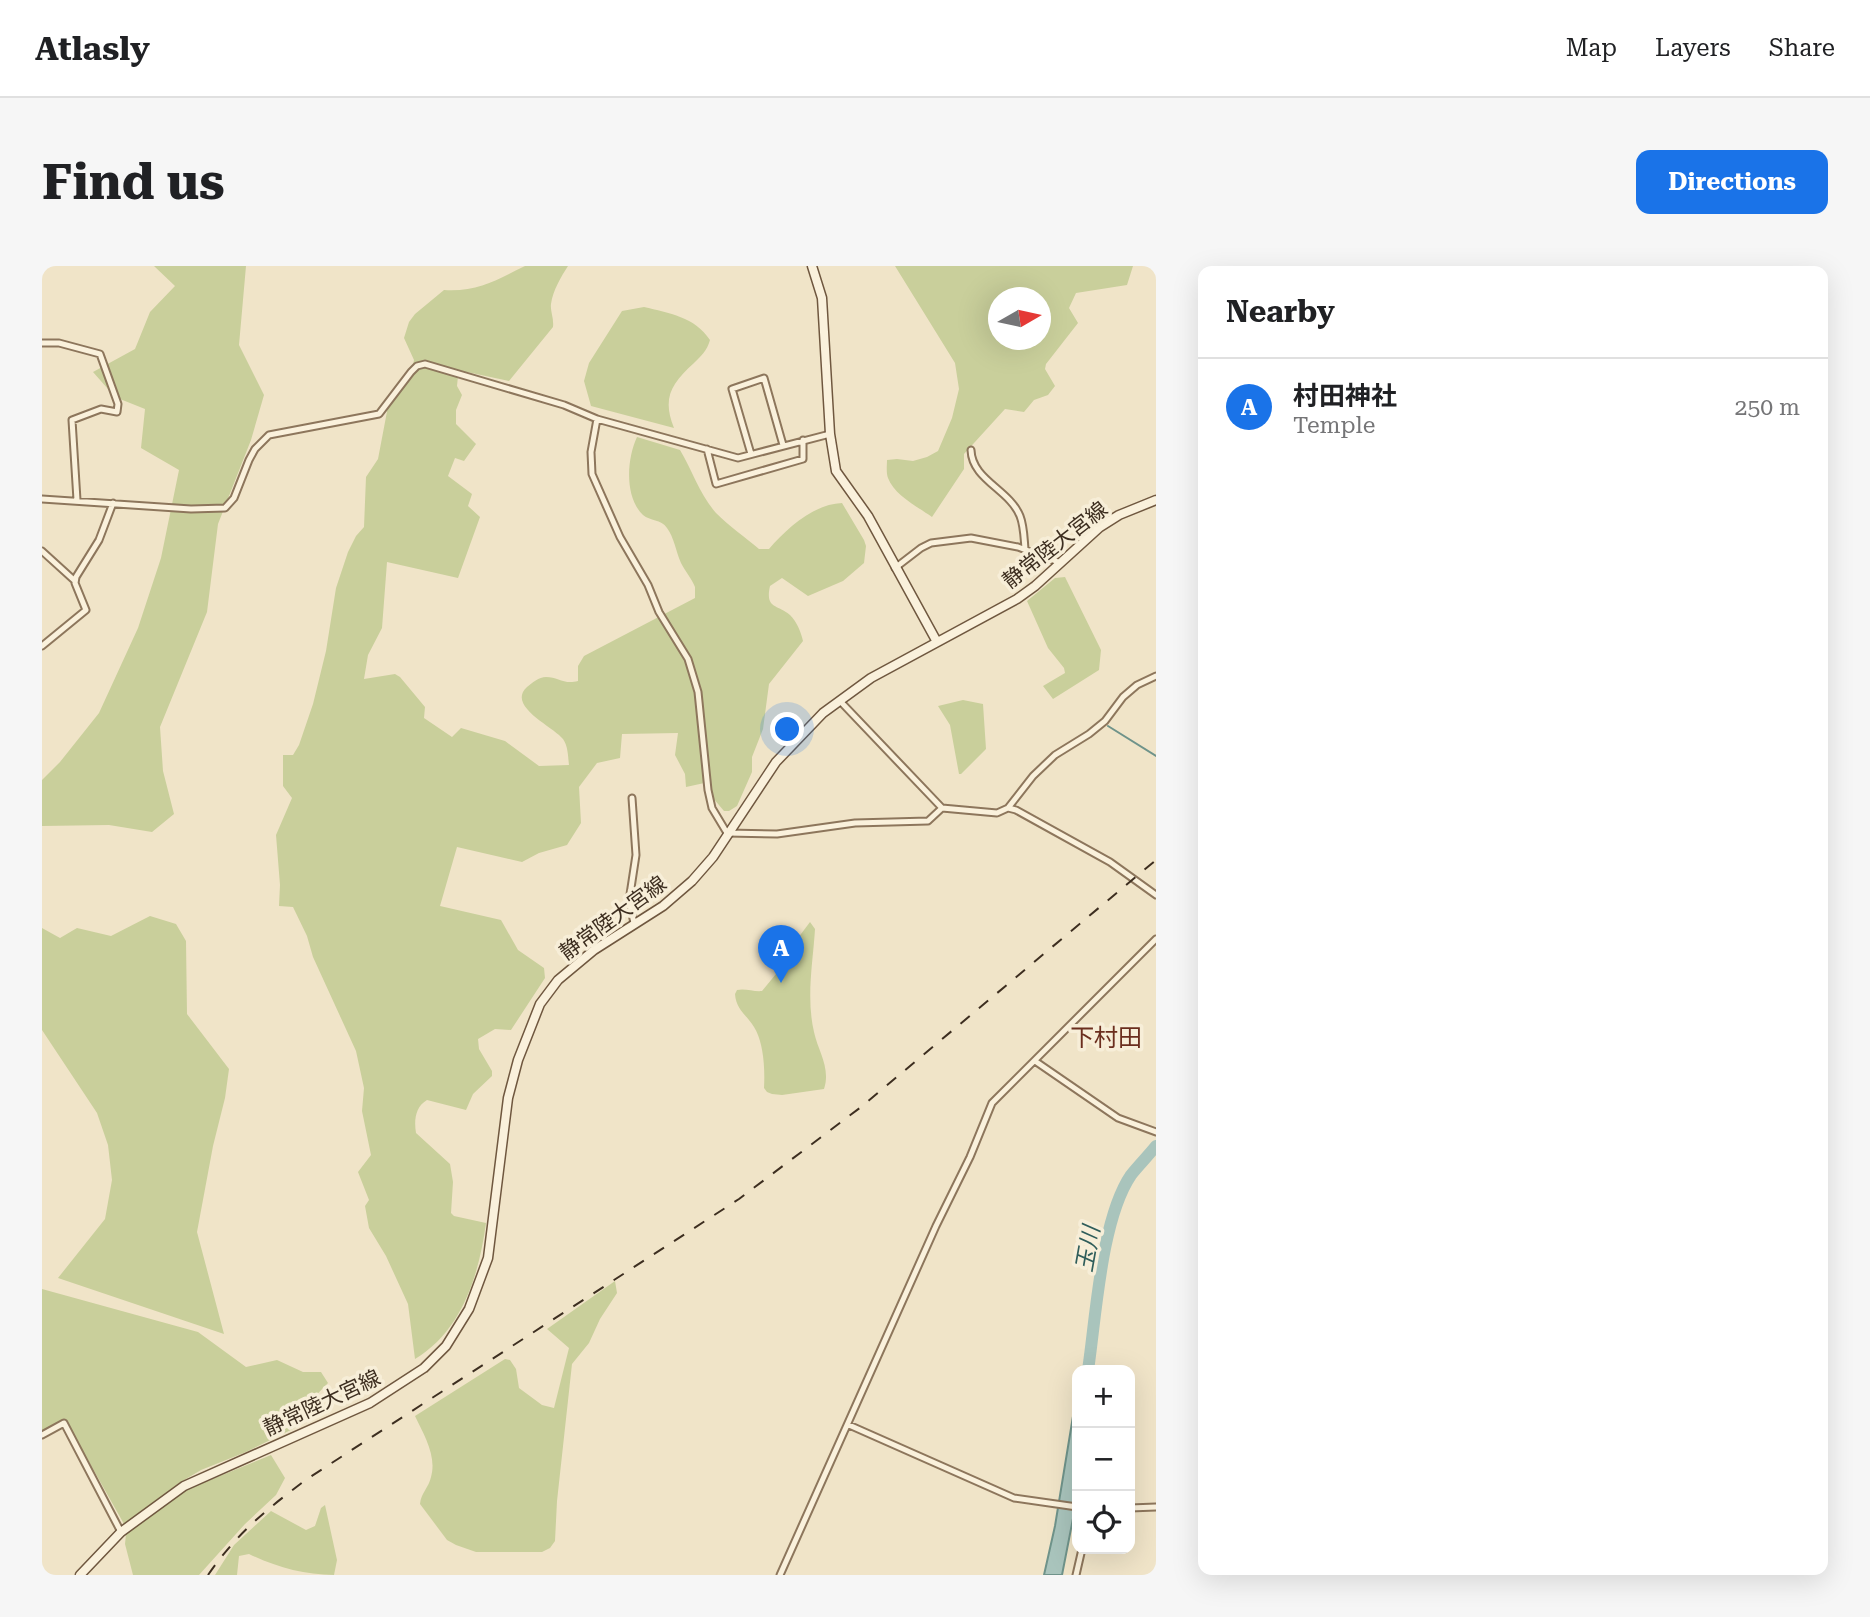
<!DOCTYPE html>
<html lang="en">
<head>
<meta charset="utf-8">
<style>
  :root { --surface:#fff; --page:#f6f6f6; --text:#202124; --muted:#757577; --line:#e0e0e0; --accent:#1a73e8 }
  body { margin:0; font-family:"Roboto Serif","Noto Sans JP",serif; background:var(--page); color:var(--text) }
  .controls { position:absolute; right:21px; bottom:21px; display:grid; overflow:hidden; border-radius:14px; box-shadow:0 7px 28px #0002 }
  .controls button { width:63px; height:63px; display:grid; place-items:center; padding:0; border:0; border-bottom:2px solid var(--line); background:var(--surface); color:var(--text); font:35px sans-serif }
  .compass { position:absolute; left:946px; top:21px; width:63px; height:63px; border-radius:50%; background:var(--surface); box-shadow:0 7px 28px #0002; rotate:81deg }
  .you { position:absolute; left:746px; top:464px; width:24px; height:24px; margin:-18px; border:5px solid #fff; border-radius:50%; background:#1a73e8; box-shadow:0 0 0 10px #1a73e833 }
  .badge { display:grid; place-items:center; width:46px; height:46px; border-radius:50%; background:var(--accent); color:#fff; font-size:23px; font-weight:700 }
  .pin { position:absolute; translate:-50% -58px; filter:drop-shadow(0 2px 4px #0008) }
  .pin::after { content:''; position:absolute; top:37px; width:24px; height:21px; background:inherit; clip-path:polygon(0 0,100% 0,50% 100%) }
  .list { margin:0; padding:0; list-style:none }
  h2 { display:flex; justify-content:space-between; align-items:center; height:91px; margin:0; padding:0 28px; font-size:30px }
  h2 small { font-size:23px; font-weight:400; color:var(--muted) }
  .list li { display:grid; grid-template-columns:46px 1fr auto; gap:21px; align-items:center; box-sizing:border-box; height:98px; padding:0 28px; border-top:2px solid var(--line) }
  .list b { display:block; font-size:26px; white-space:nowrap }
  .list p { margin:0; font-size:23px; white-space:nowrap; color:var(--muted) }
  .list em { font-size:23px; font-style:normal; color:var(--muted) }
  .icon { flex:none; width:38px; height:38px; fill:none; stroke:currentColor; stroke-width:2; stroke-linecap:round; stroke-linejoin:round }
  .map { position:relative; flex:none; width:1114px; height:1309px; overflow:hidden; border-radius:14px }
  header { display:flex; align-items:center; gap:42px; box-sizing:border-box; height:98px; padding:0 35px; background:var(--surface); border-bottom:2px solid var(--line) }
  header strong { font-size:33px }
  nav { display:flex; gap:38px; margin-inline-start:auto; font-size:24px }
  .intro { display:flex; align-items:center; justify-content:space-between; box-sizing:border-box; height:168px; padding:0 42px }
  h1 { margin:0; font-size:49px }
  .button { padding:18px 32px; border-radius:14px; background:var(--accent); color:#fff; font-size:24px; font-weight:700 }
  main { display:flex; gap:42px; padding:0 42px }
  aside { flex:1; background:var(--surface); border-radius:14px; box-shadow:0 7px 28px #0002 }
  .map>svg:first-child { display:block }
  .green { fill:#c9cf9b; fill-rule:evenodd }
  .water { fill:#a9c4bc; stroke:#6f938a; stroke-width:2 }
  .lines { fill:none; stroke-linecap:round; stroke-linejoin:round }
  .stream { stroke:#6f938a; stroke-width:2 }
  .river { stroke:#a9c4bc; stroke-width:12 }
  .street-casing { stroke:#8d765c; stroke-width:9 }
  .secondary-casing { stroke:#6f573f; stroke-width:11 }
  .street { stroke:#faf1dc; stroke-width:5 }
  .secondary { stroke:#faf1dc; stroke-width:8 }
  .rail { stroke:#3d2e20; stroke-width:2; stroke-dasharray:12 12; stroke-linecap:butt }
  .labels { text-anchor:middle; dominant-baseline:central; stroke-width:7; stroke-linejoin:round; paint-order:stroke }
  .street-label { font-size:21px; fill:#3d2e20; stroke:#f7eed8 }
  .water-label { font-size:23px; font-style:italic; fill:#2f5d5a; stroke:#f7eed8 }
  .quarter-label { font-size:24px; fill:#6b2e1e; stroke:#f7eed8 }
</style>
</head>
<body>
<header>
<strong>Atlasly</strong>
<nav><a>Map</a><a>Layers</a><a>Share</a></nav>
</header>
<div class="intro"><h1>Find us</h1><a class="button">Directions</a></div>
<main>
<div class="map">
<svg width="1114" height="1309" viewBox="0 0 1114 1309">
  <rect width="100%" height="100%" fill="#f0e4c8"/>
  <path class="green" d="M112 0H204L197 79 222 129 209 174 176 258 165 346 118 461 121 505 132 548 110 566 67 559 0 560V514L18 496 57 447 96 362 119 292 137 204 99 182 103 143 73 131 51 106 93 83 108 46 133 20Z
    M483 0H526C519 11 511 24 509 38 508 45 512 52 511 61L467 115 425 106 416 110 415 120 420 129 414 144V158L434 178 422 195 413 192 406 210 430 228 426 240 438 251 416 312 345 296 340 362 326 389 322 413 353 408 358 411 383 441 382 452 410 471 419 462 463 475 497 500 527 499C526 490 526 480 521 473 512 461 464 440 485 421 490 417 497 411 504 411 516 411 522 419 536 415V400L542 390 653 332C653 330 653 322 653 321 650 313 643 305 639 297 634 286 632 271 625 262 619 253 608 255 601 249 582 231 585 192 595 171L638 184C650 204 658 229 674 247 687 260 703 271 717 283H727C745 262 772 238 800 237L822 274 824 280 822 297 801 315 766 330 740 312 728 320C723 343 735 338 748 349 755 356 759 366 761 375L727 418 721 463 710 491V506L695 540 687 545H682L671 532 667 516 644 521 643 508 633 489 636 467 580 468 578 492 555 497 537 521 539 557 525 579 497 587 480 596 415 581 398 640 459 654 476 684 502 702 503 712 469 764 453 763 436 773 437 783 450 805V810L431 828 424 844 385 834C373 841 372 855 374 867L408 898 411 916 409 947 412 950 444 957C437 1009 420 1065 373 1093L366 1038 344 990 327 962 323 940 327 934 316 906 329 889 320 845 322 822 314 785 271 691 265 670 251 641 237 640 238 619 234 569 250 532 241 520V489H251L257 479 271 438 284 385 294 322 306 286 314 270 322 261 324 211 336 193 347 135 371 99 372 94 362 72 367 56 373 48 402 24C436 26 454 14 483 0Z
    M853 0H1091L1085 19 1034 27 1027 42 1036 57 1004 98 1003 103 1013 120 1006 129 992 134 982 146 963 143 922 188V203L890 251C876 241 852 229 846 212 844 207 845 199 845 194L855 193 871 195 885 191 896 185 910 152 917 123 913 97ZM957 32H999V74H957Z
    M602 41C627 47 653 51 668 74 665 85 659 90 652 97 629 118 620 132 632 162L549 140 542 115 547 97 580 45Z
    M1023 311 1059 384 1057 404 1011 433 1001 420 1023 407 1022 402 1006 382 985 335 1013 312Z
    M921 434 941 438 944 483 919 508H917L908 459 896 440Z
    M108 650 134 658 144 675 145 748 187 803 183 832 171 880 155 966 182 1068 16 1012 63 953 70 914 66 879 55 847 0 764V662L18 672 35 662 69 670Z
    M768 656 773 663C771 696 764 732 772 766 776 785 789 802 782 823L740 829 730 828 725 826 722 822C723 804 722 777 712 761 705 749 694 744 693 728L695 724C703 722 712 726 720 725L734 708 728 687 756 672Z
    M573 1015 575 1027 558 1053 547 1077 530 1098 515 1235 513 1275 508 1282 500 1286H434L414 1279 405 1274 378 1238C379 1227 387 1221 389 1211 395 1190 382 1169 373 1150L463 1093 468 1094 474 1103 477 1122 500 1139 512 1142 527 1082 505 1063Z
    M0 1023 156 1066 204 1101 235 1094 261 1106H279L286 1117 258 1146 263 1157 204 1186 159 1204 137 1217 82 1258 24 1155 0 1166Z
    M229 1189 243 1212 234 1229 203 1258 157 1309H91L83 1278 84 1268 146 1223Z
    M283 1239 295 1294 292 1309C262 1309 234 1301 207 1288L197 1290 195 1309H173L192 1279 229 1245 264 1264 273 1260 279 1242Z"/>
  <path class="water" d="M1033 1138H1035V1232L1020 1309H1002L1013 1260Z"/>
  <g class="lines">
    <path class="stream" d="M1066 460 1114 490"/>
    <path class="river" d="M1046 1104C1054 1051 1059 953 1089 909 1097 899 1106 890 1114 880"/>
    <defs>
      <path id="street" d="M0 77H17L58 88 76 138 75 146 59 143 30 154 35 234
        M555 153 549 186 550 208 578 271 606 319 617 346 646 393 656 426 666 524 670 542 685 567 735 568 813 557 886 555 900 542
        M665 183 674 218 761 193V174
        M929 184C930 214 967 223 978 250 982 260 982 272 983 283
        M709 188 690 123 722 112 741 179
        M0 233 149 243 183 242 192 232 207 194 213 183 227 169 337 148 369 106 375 100 383 98 522 139 555 153 696 192 788 168
        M0 285 33 315
        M853 302 879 282 889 277 929 272 976 281 1019 297
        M0 380 44 344 33 317 34 311 57 274 71 237
        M798 435 900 542 955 547 966 542 991 510 1013 489 1047 468 1063 455 1081 431 1095 419 1114 410
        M590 532 594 589 587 635 592 657
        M966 542 974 544 1068 596 1114 629
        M993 795 1076 852 1114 866
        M807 1159 972 1232 1035 1241
        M0 1169 22 1157 79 1266
        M1088 1242 1114 1241
        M738 1309 894 960 928 891 950 837 1114 673
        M1034 1309 1040 1283"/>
      <path id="secondary" d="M770 0 780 32 788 168 794 205 826 250 895 376
        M38 1309 79 1266 142 1220 328 1137 382 1102 404 1080 427 1043 446 992 466 832 476 794 498 738 516 714 552 684 621 640 650 615 671 591 734 496 781 447 829 412 975 333 993 320 1058 261 1077 249 1114 234"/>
    </defs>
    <use href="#street" class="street-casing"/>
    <use href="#secondary" class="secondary-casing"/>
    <use href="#street" class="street"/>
    <use href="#secondary" class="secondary"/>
    <path class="rail" d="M166 1309C195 1267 225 1243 265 1213L697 933 819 841 1114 594"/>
  </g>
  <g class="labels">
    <g class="street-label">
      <text transform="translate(1013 279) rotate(-38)">静常陸大宮線</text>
      <text transform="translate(571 652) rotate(-36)">静常陸大宮線</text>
      <text transform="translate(280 1137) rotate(-25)">静常陸大宮線</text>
    </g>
    <g class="water-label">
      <text transform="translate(1046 983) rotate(-80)">玉川</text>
    </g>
    <g class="quarter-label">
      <text x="1064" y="772">下村田</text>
    </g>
  </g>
</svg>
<div class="controls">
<button>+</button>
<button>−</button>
<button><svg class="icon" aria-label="locate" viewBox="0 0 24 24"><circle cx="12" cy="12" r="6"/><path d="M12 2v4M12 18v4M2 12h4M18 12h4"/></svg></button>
</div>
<svg class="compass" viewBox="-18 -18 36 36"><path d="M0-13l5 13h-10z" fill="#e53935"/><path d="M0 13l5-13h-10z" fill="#757577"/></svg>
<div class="you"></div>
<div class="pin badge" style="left:739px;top:717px">A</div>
</div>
<aside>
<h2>Nearby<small></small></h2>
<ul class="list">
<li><span class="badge">A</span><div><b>村田神社</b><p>Temple</p></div><em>250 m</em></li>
</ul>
</aside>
</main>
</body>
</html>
